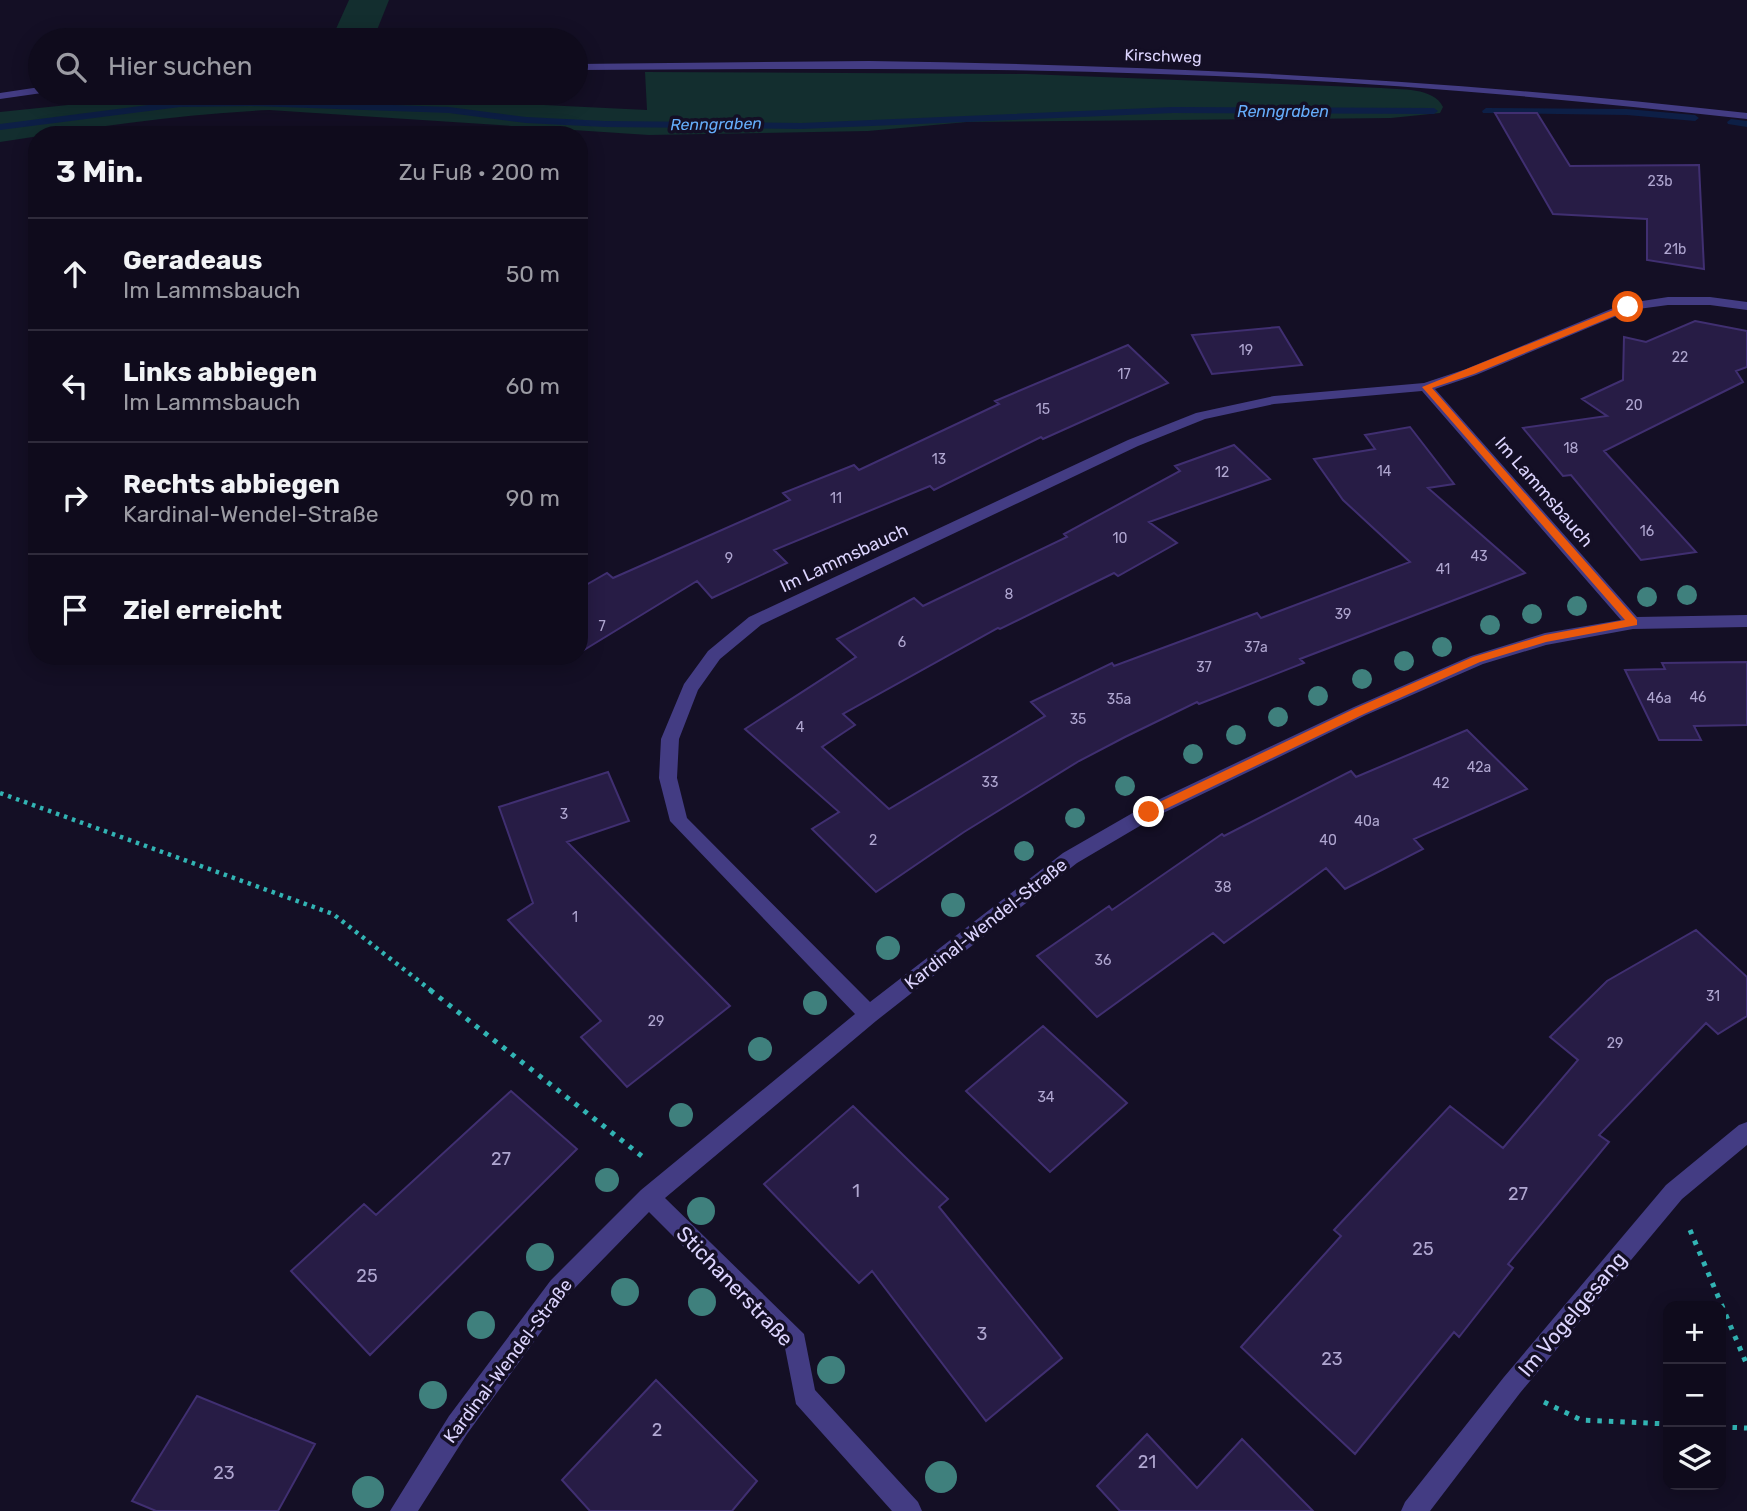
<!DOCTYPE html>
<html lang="de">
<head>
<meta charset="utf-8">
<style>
  :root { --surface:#0f0b1c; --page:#181425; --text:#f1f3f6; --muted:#9b9ba3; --line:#2f2b3b }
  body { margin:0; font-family:Rubik,sans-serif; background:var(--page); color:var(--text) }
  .controls { position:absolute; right:21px; bottom:21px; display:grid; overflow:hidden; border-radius:14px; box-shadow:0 4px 18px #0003 }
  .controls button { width:63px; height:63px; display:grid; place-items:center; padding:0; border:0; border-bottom:2px solid var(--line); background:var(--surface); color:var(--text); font:35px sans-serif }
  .stop { position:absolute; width:21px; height:21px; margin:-16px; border:5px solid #ea580c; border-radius:50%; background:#fff }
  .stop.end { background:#ea580c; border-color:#fff; box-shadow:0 2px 7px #0008 }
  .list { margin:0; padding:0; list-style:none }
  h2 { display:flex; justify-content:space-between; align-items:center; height:91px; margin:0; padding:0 28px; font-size:30px }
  h2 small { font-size:23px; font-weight:400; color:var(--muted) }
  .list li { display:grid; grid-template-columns:46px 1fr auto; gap:21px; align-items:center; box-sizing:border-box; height:112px; padding:0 28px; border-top:2px solid var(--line) }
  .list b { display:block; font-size:26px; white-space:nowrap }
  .list p { margin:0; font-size:23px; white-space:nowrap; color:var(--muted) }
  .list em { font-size:23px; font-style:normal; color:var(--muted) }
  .icon { flex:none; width:38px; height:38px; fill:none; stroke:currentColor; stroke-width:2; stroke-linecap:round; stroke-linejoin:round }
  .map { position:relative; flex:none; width:1747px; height:1511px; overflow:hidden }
  .search { position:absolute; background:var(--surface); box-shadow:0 4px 18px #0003; left:28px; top:28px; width:560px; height:77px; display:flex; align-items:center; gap:18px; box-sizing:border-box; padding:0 24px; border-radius:38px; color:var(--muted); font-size:26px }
  .panel { position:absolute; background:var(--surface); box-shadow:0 4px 18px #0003; left:28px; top:126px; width:560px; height:539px; border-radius:28px }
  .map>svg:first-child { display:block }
  .green { fill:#132e2f }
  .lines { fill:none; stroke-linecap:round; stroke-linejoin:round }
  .stream { fill:#0d1f46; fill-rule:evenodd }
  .building { fill:#271c45; stroke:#402f71; stroke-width:2 }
  .path-far1 { stroke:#32b4b4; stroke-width:4.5; stroke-dasharray:3.5 5; stroke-linecap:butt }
  .path { stroke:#32b4b4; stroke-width:5; stroke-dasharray:4.5 7; stroke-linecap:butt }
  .service { fill:#433c83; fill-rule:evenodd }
  .minor { fill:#433c83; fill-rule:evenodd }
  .tree { fill:#3f807d }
  .route { fill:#ea580c }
  .labels { text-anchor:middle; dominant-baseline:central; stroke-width:7; stroke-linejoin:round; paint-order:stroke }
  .number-label { font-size:14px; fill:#afa6d0 }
  .far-street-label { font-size:16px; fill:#dcd4fe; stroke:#140f25 }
  .far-water-label { font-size:16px; font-style:italic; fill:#65adfb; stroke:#140f25 }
  .street-label { font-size:18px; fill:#dcd4fe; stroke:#140f25 }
  .near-number-label { font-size:18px; fill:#afa6d0 }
  .near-street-label { font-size:21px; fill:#dcd4fe; stroke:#140f25 }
</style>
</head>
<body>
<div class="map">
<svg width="1747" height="1511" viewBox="0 0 1747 1511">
  <rect width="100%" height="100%" fill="#140f25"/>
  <path class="green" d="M349 0H389L373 40H331Z
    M645 72 1027 74 1381 88C1400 90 1434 87 1443 107L1440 113 1391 118 967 122 868 131 649 135 269 110C178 114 87 128 0 142V112L126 99 229 96 396 98 647 110Z"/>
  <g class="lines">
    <path class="stream" d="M251 100 449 107 526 117 605 121 801 123 1173 107 1434 108 1438 111 1434 114 1173 113 801 129 605 127 526 123 449 113 251 106 180 107 0 130V124L180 101Z
      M1486 108 1627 109 1695 115 1699 118 1695 121 1627 115 1483 113 1482 111Z
      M1731 119 1747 121V127L1728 124 1727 122Z"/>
  </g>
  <path class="building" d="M1495 113H1537L1570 166 1699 165 1704 269 1647 260V219L1553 214Z
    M1695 321 1747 331V367L1736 371 1743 382 1604 451 1696 552 1641 560 1571 475 1563 476 1523 428 1607 416 1582 399 1623 380 1624 337 1646 342Z
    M1279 327 1302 365 1212 374 1192 335Z
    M1128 345 1168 383 1043 439 1041 437 934 490 930 486 774 550 787 563 712 598 697 581 579 653V589L607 573 613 578 790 500 783 493 854 465 859 470 999 404 995 401Z
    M1410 427 1454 484 1428 488 1525 573 1300 659 1304 663 1199 704 1197 702 1125 737 1079 761 964 832 876 892 812 829 839 812 745 729 856 657 837 639 914 598 923 606 1067 537 1064 534 1180 471 1175 466 1234 445 1270 479 1149 522 1177 543 1118 576 1114 573 1000 629 998 628 843 714 855 725 822 747 889 809 1045 716 1031 702 1112 663 1114 666 1257 613 1261 618 1410 562 1343 500 1314 459 1375 449 1365 435Z
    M1747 662V725L1694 726 1701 740H1659L1625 670 1665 669 1662 663Z
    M1467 730 1527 789 1414 839 1423 849 1345 889 1326 868 1224 943 1213 933 1097 1017 1037 956 1109 906 1112 910 1222 834 1224 836 1351 771 1356 777Z
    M608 772 629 821 567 842 730 1006 627 1087 581 1037 601 1021 508 920 533 903 499 807Z
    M1696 930 1747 977V1016L1718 1034 1706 1023 1599 1135 1609 1142 1508 1264 1513 1268 1459 1337 1454 1332 1355 1454 1241 1347 1341 1236 1334 1230 1450 1106 1503 1148 1578 1060 1550 1037 1607 981Z
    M1043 1026 1127 1103 1050 1172 966 1091Z
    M511 1091 577 1149 370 1355 291 1271 364 1204 376 1215Z
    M853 1106 948 1199 939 1207 1062 1358 986 1421 872 1271 859 1283 764 1184Z
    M656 1380 757 1481 732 1511H590L562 1480Z
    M197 1396 315 1444 278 1511H156L132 1501Z
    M1147 1434 1197 1488 1242 1439 1313 1511H1120L1097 1486Z"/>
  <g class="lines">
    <path class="path-far1" d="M0 793 333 914 433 992"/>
    <path class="path" d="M430 990 643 1157
      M1690 1230 1747 1365
      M1544 1402 1581 1420 1668 1424
      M1721 1427 1747 1428"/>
    <path class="service" d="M869 61C1165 65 1453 80 1747 113V119C1552 97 1356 80 1159 74 965 67 770 69 576 70V64Z
      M40 87 42 93 0 99V93Z"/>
    <path class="minor" d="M1668 297H1710L1747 302V310L1710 305H1668L1631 310 1476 375 1435 389 1637 617 1747 615V627L1633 629 1546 645 1483 664 1366 715 1155 817 1077 863 876 1021 665 1198 804 1334 815 1390 918 1502 922 1511H892L796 1404 785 1348 649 1212 567 1296 467 1434 418 1511H390L449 1416 551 1280 641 1190 855 1014 670 821 659 778 661 739 684 684 708 651 749 617 1128 440 1196 413 1274 396 1424 383 1466 369 1623 304ZM1422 391 1621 620 1545 633 1471 656 1354 707 1143 807 1063 853 870 1002 687 818 677 778 679 739 698 690 720 659 761 625 1138 446 1205 419 1274 404Z
      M1747 1122V1145L1682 1199 1520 1393 1430 1511H1401L1405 1502 1504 1377 1666 1185 1739 1125Z"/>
  </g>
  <g class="tree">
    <circle cx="1687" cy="595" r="10"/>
    <circle cx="1647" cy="597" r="10"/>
    <circle cx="1577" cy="606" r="10"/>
    <circle cx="1532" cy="614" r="10"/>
    <circle cx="1490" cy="625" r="10"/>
    <circle cx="1442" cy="647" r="10"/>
    <circle cx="1404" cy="661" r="10"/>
    <circle cx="1362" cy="679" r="10"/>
    <circle cx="1318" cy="696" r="10"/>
    <circle cx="1278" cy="717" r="10"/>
    <circle cx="1236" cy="735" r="10"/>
    <circle cx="1193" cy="754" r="10"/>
    <circle cx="1125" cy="786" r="10"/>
    <circle cx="1075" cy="818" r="10"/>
    <circle cx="1024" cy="851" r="10"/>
    <circle cx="953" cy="905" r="12"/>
    <circle cx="888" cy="948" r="12"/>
    <circle cx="815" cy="1003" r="12"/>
    <circle cx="760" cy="1049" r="12"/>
    <circle cx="681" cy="1115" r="12"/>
    <circle cx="607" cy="1180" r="12"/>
    <circle cx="701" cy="1211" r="14"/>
    <circle cx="540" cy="1257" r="14"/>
    <circle cx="625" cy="1292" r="14"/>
    <circle cx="702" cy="1302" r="14"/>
    <circle cx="481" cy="1325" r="14"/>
    <circle cx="831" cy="1370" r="14"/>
    <circle cx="433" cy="1395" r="14"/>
    <circle cx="941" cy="1477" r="16"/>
    <circle cx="368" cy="1492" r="16"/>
  </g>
  <path class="route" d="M1628 304 1631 309 1474 374 1432 388 1637 620V625L1546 642 1480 662 1364 714 1153 815H1145V809L1356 708 1473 657 1545 635 1625 620 1422 387Z"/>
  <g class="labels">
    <g class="number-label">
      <text x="1660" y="181">23b</text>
      <text x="1675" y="249">21b</text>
      <text x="1246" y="350">19</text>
      <text x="1680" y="357">22</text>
      <text x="1124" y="374">17</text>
      <text x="1634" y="405">20</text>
      <text x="1043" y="409">15</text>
      <text x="1571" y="448">18</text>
      <text x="939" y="459">13</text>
      <text x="1384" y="471">14</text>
      <text x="1222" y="472">12</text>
      <text x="836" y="498">11</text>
      <text x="1647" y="531">16</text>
      <text x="1120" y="538">10</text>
      <text x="1479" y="556">43</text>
      <text x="729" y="558">9</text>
      <text x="1443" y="569">41</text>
      <text x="1009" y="594">8</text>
      <text x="1343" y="614">39</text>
      <text x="602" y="626">7</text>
      <text x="902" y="642">6</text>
      <text x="1256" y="647">37a</text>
      <text x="1204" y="667">37</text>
      <text x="1698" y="697">46</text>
      <text x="1659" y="698">46a</text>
      <text x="1119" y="699">35a</text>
      <text x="1078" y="719">35</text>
      <text x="800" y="727">4</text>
      <text x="1479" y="767">42a</text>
      <text x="990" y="782">33</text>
      <text x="1441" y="783">42</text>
      <text x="564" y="814">3</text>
      <text x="1367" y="821">40a</text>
      <text x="873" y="840">2</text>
      <text x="1328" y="840">40</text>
      <text x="1223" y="887">38</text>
      <text x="575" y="917">1</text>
      <text x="1103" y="960">36</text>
      <text x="1713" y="996">31</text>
      <text x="656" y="1021">29</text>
      <text x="1615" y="1043">29</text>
      <text x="1046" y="1097">34</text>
    </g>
    <g class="far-street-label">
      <text transform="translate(1163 56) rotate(2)">Kirschweg</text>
    </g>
    <g class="far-water-label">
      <text x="1283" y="111">Renngraben</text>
      <text transform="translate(716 124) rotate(-1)">Renngraben</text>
    </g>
    <g class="street-label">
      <text transform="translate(1544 492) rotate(49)">Im Lammsbauch</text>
      <text transform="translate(844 558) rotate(-25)">Im Lammsbauch</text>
      <text transform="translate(986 924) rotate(-38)">Kardinal-Wendel-Straße</text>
      <text transform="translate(508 1361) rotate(-53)">Kardinal-Wendel-Straße</text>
    </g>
    <g class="near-number-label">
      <text x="501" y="1159">27</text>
      <text x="856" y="1191">1</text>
      <text x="1518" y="1194">27</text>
      <text x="1423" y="1249">25</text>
      <text x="367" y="1276">25</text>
      <text x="982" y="1334">3</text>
      <text x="1332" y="1359">23</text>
      <text x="657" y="1430">2</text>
      <text x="1147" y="1462">21</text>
      <text x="224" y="1473">23</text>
    </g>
    <g class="near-street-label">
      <text transform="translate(735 1286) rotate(46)">Stichanerstraße</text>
      <text transform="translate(1572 1314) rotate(-50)">Im Vogelgesang</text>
    </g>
  </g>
</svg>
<div class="controls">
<button>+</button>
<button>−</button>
<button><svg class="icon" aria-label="layers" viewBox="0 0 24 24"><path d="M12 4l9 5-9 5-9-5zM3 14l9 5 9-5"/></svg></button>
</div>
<div class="stop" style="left:1628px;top:307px"></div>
<div class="stop end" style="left:1149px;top:812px"></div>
<div class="search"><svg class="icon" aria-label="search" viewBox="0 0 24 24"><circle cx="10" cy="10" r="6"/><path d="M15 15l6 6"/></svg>Hier suchen</div>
<section class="panel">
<h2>3 Min.<small>Zu Fuß · 200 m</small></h2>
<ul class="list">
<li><svg class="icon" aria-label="ahead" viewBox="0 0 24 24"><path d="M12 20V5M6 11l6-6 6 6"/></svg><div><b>Geradeaus</b><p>Im Lammsbauch</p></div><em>50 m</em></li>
<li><svg class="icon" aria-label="left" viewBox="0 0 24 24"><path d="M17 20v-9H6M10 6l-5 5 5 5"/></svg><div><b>Links abbiegen</b><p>Im Lammsbauch</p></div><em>60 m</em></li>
<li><svg class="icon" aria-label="right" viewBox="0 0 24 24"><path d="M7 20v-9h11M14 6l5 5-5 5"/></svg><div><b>Rechts abbiegen</b><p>Kardinal-Wendel-Straße</p></div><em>90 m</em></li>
<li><svg class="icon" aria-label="arrive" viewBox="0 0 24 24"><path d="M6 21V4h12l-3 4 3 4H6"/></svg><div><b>Ziel erreicht</b></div></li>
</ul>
</section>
</div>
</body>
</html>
